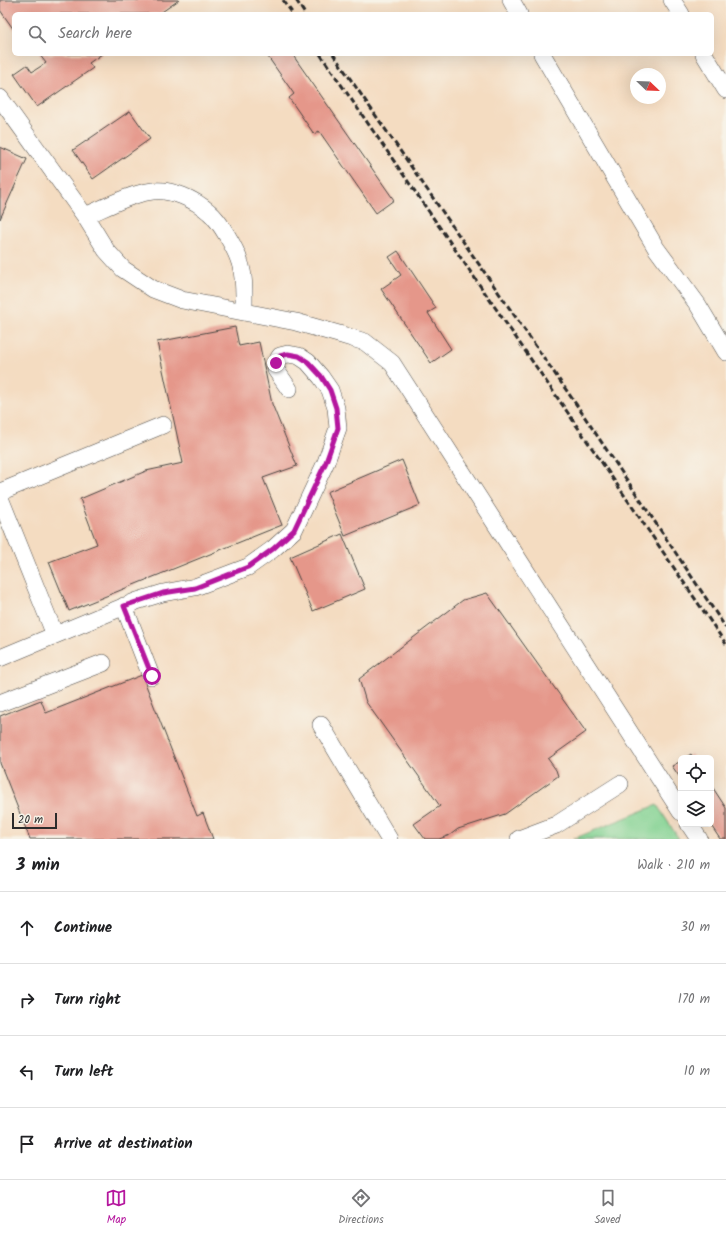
<!DOCTYPE html>
<html lang="en">
<head>
<meta charset="utf-8">
<style>
  :root { --surface:#fff; --page:#f2f2f2; --text:#202124; --muted:#757577; --line:#e0e0e0; --accent:#b5179e }
  body { margin:0; font-family:Kalam,sans-serif; background:var(--page); color:var(--text) }
  .controls { position:absolute; right:12px; bottom:12px; display:grid; overflow:hidden; border-radius:6px; box-shadow:0 4px 16px #0002 }
  .controls button { width:36px; height:36px; display:grid; place-items:center; padding:0; border:0; border-bottom:1px solid var(--line); background:var(--surface); color:var(--text); font:20px sans-serif }
  .compass { position:absolute; left:630px; top:68px; width:36px; height:36px; border-radius:50%; background:var(--surface); box-shadow:0 4px 16px #0002; rotate:113deg }
  .scale { position:absolute; left:12px; bottom:10px; width:45px; box-sizing:border-box; padding-left:4px; border:2px solid #2b2b2b; border-top:0; font-size:11px; line-height:14px; white-space:nowrap; color:#2b2b2b; -webkit-text-stroke:3px #f7f3e8; paint-order:stroke }
  .stop { position:absolute; width:12px; height:12px; margin:-9px; border:3px solid #b5179e; border-radius:50%; background:#fff }
  .stop.end { background:#b5179e; border-color:#fff; box-shadow:0 1px 4px #0008 }
  .list { margin:0; padding:0; list-style:none }
  h2 { display:flex; justify-content:space-between; align-items:center; height:52px; margin:0; padding:0 16px; font-size:17px }
  h2 small { font-size:13px; font-weight:400; color:var(--muted) }
  .list li { display:grid; grid-template-columns:26px 1fr auto; gap:12px; align-items:center; box-sizing:border-box; height:72px; padding:0 16px; border-top:1px solid var(--line) }
  .list b { display:block; font-size:15px; white-space:nowrap }
  .list em { font-size:13px; font-style:normal; color:var(--muted) }
  .icon { flex:none; width:22px; height:22px; fill:none; stroke:currentColor; stroke-width:2; stroke-linecap:round; stroke-linejoin:round }
  .map { position:relative; flex:none; width:726px; height:839px; overflow:hidden }
  .search { position:absolute; background:var(--surface); box-shadow:0 4px 16px #0002; left:12px; right:12px; top:12px; height:44px; display:flex; align-items:center; gap:10px; box-sizing:border-box; padding:0 14px; border-radius:6px; color:var(--muted); font-size:15px }
  .sheet { height:340px; background:var(--surface) }
  nav { display:flex; justify-content:space-around; align-items:center; box-sizing:border-box; height:56px; border-top:1px solid var(--line); background:var(--surface); font-size:11px; color:var(--muted) }
  nav a { display:grid; justify-items:center; gap:2px }
  nav .on { color:var(--accent) }
  .map>svg:first-child { display:block }
  .green { fill:#82d292; stroke:#567e5e }
  .building { fill:#e5978a }
  .lines { fill:none; stroke-linecap:round; stroke-linejoin:round }
  .minor-casing { stroke:#494642; stroke-width:18 }
  .minor { stroke:#fff; stroke-width:17 }
  .rail { stroke:#2b2b2b; stroke-width:3; stroke-dasharray:6 3; stroke-linecap:butt }
  .route { stroke:#b5179e; stroke-width:5 }
</style>
</head>
<body>
<div class="map">
<svg width="726" height="839" viewBox="0 0 726 839">
  <rect width="100%" height="100%" fill="#f7f3e8"/>
  <filter id="ink" filterUnits="userSpaceOnUse"><feTurbulence type="fractalNoise" baseFrequency=".025" numOctaves="2"/><feDisplacementMap in="SourceGraphic" scale="8" xChannelSelector="R" yChannelSelector="G"/><feConvolveMatrix kernelMatrix="1 2 1 2 8 2 1 2 1" color-interpolation-filters="sRGB"/></filter>
  <filter id="wash" filterUnits="userSpaceOnUse"><feTurbulence type="fractalNoise" baseFrequency=".012" numOctaves="4" result="noise"/><feDisplacementMap in="SourceGraphic" scale="16" xChannelSelector="R" yChannelSelector="G"/><feGaussianBlur stdDeviation="0.9" result="paint"/><feColorMatrix in="noise" values="0 0 0 0 0 0 0 0 0 0 0 0 0 0 0 0 0 1.4 0 .05"/><feComposite in="paint" operator="in"/></filter>
  <g filter="url(#wash)">
    <rect width="100%" height="100%" fill="#f4dcc1"/>
    <path class="green" d="M657 805 679 839H573Z"/>
    <g id="blocks">
      <path class="building" d="M0 0H179L159 14H14V30L0 10Z
        M39 54H102L89 63 93 68 37 107 14 74 27 65 32 72 46 63Z
        M266 54H292L394 200 376 213 319 131 314 134 289 98 294 94Z
        M130 111 150 139 93 179 73 150Z
        M0 147 27 159 0 219Z
        M398 251 436 308 428 313 451 349 431 363 381 289 401 275 389 257Z
        M235 327 239 346 259 342 272 404 297 466 263 478 282 525 69 611 49 562 97 544 80 499 146 471 183 463 157 342Z
        M402 460 420 505 345 536 327 492Z
        M342 534 365 589 313 611 290 557Z
        M487 593 586 732 548 759 556 770 558 776 505 814 458 829 450 835 439 839H425L414 824 440 806 366 702 359 679 463 600Z
        M142 675 197 816 203 813 213 839H30L0 763V716L41 700 46 713Z
        M691 754 693 758H685Z
        M681 761V779L672 766Z
        M711 785 726 808V839H720L710 824Z"/>
    </g>
  </g>
  <g filter="url(#ink)">
    <use href="#blocks" fill-opacity="0" stroke="#494642" stroke-width="1"/>
    <g class="lines">
      <defs>
        <path id="minor" d="M511 0 519 14
          M672 0 681 14
          M542 54 656 248 698 305 726 352
          M704 54 726 90
          M0 98 85 216 106 250 123 269 153 289 182 300 296 322 342 335 365 342 392 363 681 812
          M85 216C104 208 132 193 153 191 172 189 194 199 209 212 220 221 236 249 240 263 245 278 244 296 244 312
          M0 492 163 425
          M0 498 55 635
          M124 606 151 676
          M0 658 137 601 163 593 195 587 248 567 273 549 294 530 326 462 338 428 336 408 330 390 321 377 308 362 299 356 288 354 280 356 276 363V370L289 389
          M0 703 103 663
          M321 725 389 839
          M689 824 699 839
          M519 839 556 825 620 784"/>
      </defs>
      <use href="#minor" class="minor-casing"/>
      <use href="#minor" class="minor"/>
      <path class="rail" d="M283 0 293 14
        M296 0 305 14
        M320 54 568 413 726 644
        M333 54 578 407 726 628"/>
    </g>
  </g>
  <g class="lines" filter="url(#ink)">
    <path class="route" d="M152 676 124 606 163 593 195 588 248 567 273 549 294 530 326 462 338 428 336 408 330 390 321 376 308 362 299 356 288 354 280 356 276 363"/>
  </g>
</svg>
<div class="controls">
<button><svg class="icon" aria-label="locate" viewBox="0 0 24 24"><circle cx="12" cy="12" r="6"/><path d="M12 2v4M12 18v4M2 12h4M18 12h4"/></svg></button>
<button><svg class="icon" aria-label="layers" viewBox="0 0 24 24"><path d="M12 4l9 5-9 5-9-5zM3 14l9 5 9-5"/></svg></button>
</div>
<svg class="compass" viewBox="-18 -18 36 36"><path d="M0-13l5 13h-10z" fill="#e53935"/><path d="M0 13l5-13h-10z" fill="#757577"/></svg>
<div class="scale">20 m</div>
<div class="stop" style="left:152px;top:676px"></div>
<div class="stop end" style="left:276px;top:363px"></div>
<div class="search"><svg class="icon" aria-label="search" viewBox="0 0 24 24"><circle cx="10" cy="10" r="6"/><path d="M15 15l6 6"/></svg>Search here</div>
</div>
<section class="sheet">
<h2>3 min<small>Walk · 210 m</small></h2>
<ul class="list">
<li><svg class="icon" aria-label="ahead" viewBox="0 0 24 24"><path d="M12 20V5M6 11l6-6 6 6"/></svg><div><b>Continue</b></div><em>30 m</em></li>
<li><svg class="icon" aria-label="right" viewBox="0 0 24 24"><path d="M7 20v-9h11M14 6l5 5-5 5"/></svg><div><b>Turn right</b></div><em>170 m</em></li>
<li><svg class="icon" aria-label="left" viewBox="0 0 24 24"><path d="M17 20v-9H6M10 6l-5 5 5 5"/></svg><div><b>Turn left</b></div><em>10 m</em></li>
<li><svg class="icon" aria-label="arrive" viewBox="0 0 24 24"><path d="M6 21V4h12l-3 4 3 4H6"/></svg><div><b>Arrive at destination</b></div></li>
</ul>
</section>
<nav>
<a class="on"><svg class="icon" aria-label="map" viewBox="0 0 24 24"><path d="M3 6l6-2 6 2 6-2v14l-6 2-6-2-6 2zM9 4v14M15 6v14"/></svg>Map</a>
<a><svg class="icon" aria-label="directions" viewBox="0 0 24 24"><path d="M12 3l9 9-9 9-9-9zM9 14v-3h6M13 9l2 2-2 2"/></svg>Directions</a>
<a><svg class="icon" aria-label="saved" viewBox="0 0 24 24"><path d="M7 4h10v16l-5-4-5 4z"/></svg>Saved</a>
</nav>
</body>
</html>
